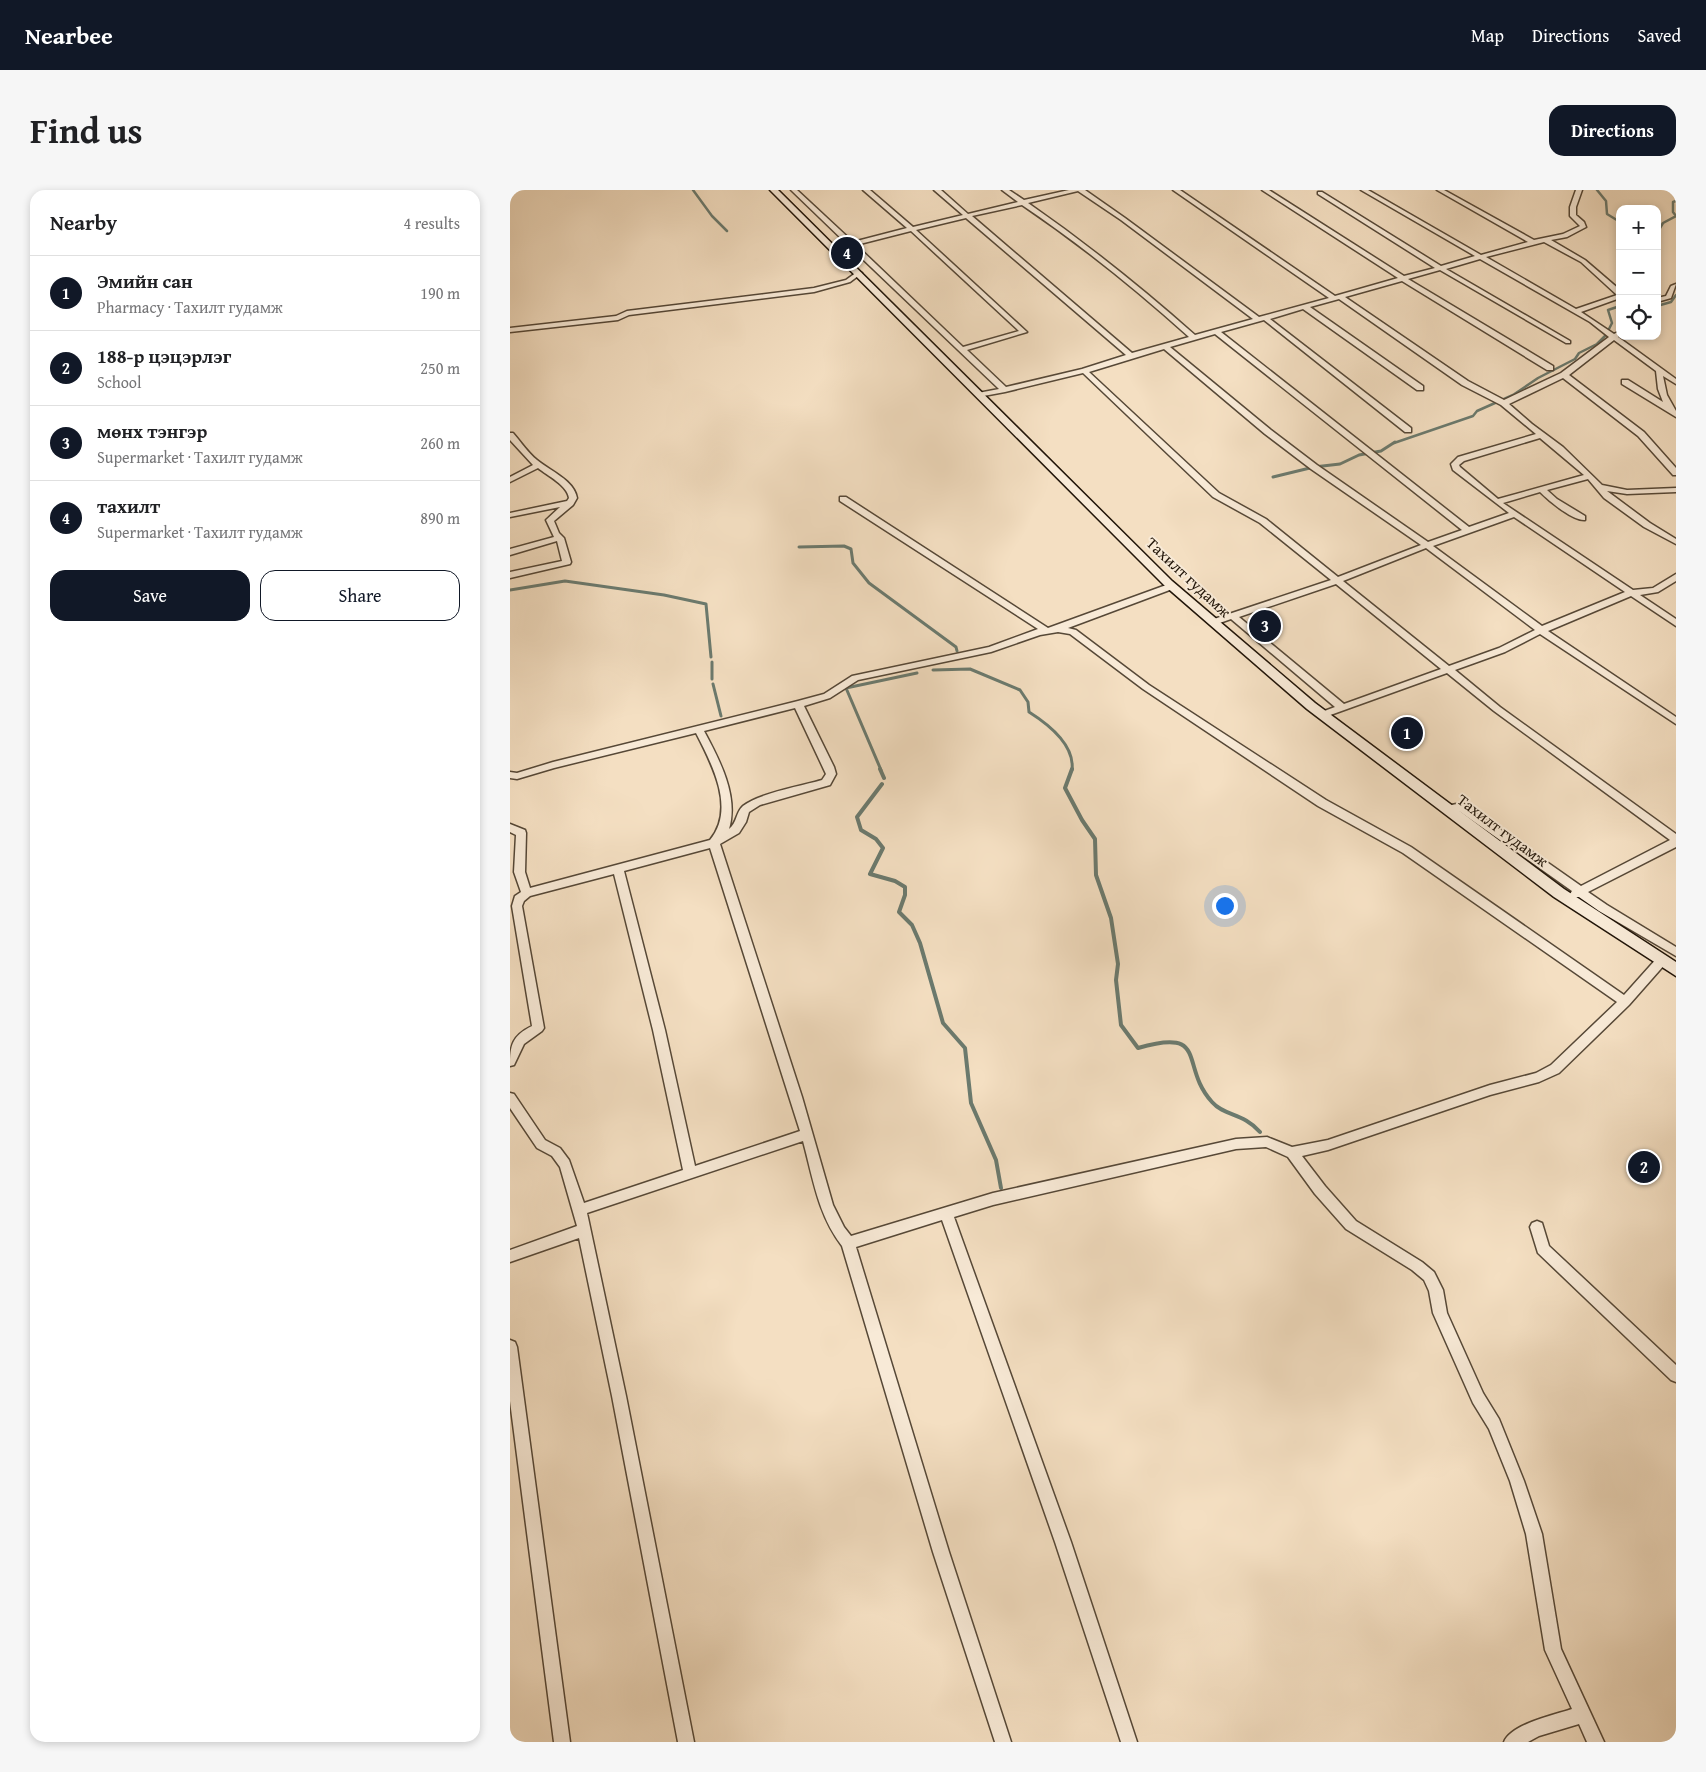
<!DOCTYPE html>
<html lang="en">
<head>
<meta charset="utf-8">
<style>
  :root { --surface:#fff; --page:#f6f6f6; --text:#202124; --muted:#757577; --line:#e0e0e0; --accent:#111827 }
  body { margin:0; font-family:"Gentium Book Plus",serif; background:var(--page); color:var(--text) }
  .controls { position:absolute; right:15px; top:15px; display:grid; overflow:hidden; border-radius:10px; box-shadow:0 2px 8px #0003 }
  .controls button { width:45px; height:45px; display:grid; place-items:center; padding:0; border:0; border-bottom:1px solid var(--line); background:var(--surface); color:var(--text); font:25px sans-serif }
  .you { position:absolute; left:714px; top:715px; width:18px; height:18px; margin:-12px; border:4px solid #fff; border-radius:50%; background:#1a73e8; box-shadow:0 0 0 8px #1a73e833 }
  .badge { display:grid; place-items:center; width:32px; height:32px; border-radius:50%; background:var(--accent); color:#fff; font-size:16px; font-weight:700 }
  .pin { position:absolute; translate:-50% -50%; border:2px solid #fff; box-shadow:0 1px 5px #0006 }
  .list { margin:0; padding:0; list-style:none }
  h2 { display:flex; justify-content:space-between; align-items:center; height:65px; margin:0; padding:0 20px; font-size:21px }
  h2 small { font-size:16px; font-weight:400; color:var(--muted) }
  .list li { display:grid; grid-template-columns:32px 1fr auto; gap:15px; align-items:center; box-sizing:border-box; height:75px; padding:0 20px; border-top:1px solid var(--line) }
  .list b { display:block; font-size:19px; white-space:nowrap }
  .list p { margin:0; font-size:16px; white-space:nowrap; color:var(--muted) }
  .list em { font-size:16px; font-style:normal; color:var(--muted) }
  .actions { display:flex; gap:10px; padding:15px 20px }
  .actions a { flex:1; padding:11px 0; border:1px solid var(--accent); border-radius:15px; text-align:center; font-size:18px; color:var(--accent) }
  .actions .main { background:var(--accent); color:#fff }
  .icon { flex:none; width:28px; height:28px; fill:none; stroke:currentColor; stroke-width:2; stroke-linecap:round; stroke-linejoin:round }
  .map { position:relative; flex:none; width:1166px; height:1552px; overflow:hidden; border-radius:15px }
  header { display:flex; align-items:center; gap:30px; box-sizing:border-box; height:70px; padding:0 25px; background:var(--accent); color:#fff }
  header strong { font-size:24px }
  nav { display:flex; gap:28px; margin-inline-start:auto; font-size:18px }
  .intro { display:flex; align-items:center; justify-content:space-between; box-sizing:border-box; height:120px; padding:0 30px }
  h1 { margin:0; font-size:35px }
  .button { padding:12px 22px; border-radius:15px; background:var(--accent); color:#fff; font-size:18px; font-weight:700 }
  main { display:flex; gap:30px; padding:0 30px }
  aside { flex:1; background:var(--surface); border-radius:15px; box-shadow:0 2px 8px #0003 }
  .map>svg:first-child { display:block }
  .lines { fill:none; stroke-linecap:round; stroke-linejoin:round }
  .stream-far2 { stroke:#6b7a6e; stroke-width:2.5 }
  .stream-far1 { stroke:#6b7a6e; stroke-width:3 }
  .stream { stroke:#6b7a6e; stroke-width:4 }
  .minor-casing { stroke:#564837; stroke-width:3 }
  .secondary-casing { stroke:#211509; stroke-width:3 }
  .minor { fill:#f8ead7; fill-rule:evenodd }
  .secondary { fill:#f8ead7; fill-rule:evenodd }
  .labels { text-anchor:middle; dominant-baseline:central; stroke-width:4; stroke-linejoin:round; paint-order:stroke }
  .far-street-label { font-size:16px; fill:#211509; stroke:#f8ead7 }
</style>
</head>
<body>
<header>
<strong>Nearbee</strong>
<nav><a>Map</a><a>Directions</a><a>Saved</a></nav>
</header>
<div class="intro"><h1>Find us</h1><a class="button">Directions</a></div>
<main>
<aside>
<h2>Nearby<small>4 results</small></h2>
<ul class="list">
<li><span class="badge">1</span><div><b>Эмийн сан</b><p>Pharmacy · Тахилт гудамж</p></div><em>190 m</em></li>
<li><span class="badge">2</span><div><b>188-р цэцэрлэг</b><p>School</p></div><em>250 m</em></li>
<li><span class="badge">3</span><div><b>мөнх тэнгэр</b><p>Supermarket · Тахилт гудамж</p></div><em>260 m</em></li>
<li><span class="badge">4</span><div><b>тахилт</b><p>Supermarket · Тахилт гудамж</p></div><em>890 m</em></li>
</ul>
<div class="actions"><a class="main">Save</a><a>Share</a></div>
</aside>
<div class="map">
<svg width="1166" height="1552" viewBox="0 0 1166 1552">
  <rect width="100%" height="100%" fill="#f4dfc2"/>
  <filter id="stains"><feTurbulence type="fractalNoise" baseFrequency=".004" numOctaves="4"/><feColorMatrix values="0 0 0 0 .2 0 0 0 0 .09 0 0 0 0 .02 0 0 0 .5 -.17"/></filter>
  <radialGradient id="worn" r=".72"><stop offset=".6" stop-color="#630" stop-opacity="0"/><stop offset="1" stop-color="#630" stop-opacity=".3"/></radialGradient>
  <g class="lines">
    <path class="stream-far2" d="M183 0 202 26 217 41
      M1087 0 1096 11 1097 24 1110 32
      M1147 38H1150L1153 33 1166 26 1163 22V12L1166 11
      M1147 116 1161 112 1166 105
      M1099 139 1102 133 1098 120 1110 116
      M884 253 963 226 967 221 1003 205 1028 188 1065 169 1069 163 1087 154 1095 146"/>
    <path class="stream-far1" d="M763 287 804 277 830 274 849 265 871 261 885 252
      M289 357 334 356 341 359 343 373 359 393 446 457 447 461
      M0 400 55 391 154 405 196 414 201 467
      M202 472V489
      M423 480 460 479 510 500 518 512 519 522C538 534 565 554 562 580
      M203 494 211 526
      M371 580 336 498 407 483"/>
    <path class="stream" d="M370 579 374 588
      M562 579 555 598 572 630 585 649 586 685 601 728 608 774 606 790 611 835 628 858C700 837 669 876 702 912 714 926 734 923 750 942
      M372 594 347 627 351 640 366 649 373 658 360 684 385 691 395 697V705L389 722 402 735 410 753 433 833 455 858 461 913 486 970 491 998"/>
    <defs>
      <path id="minor" d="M281 0H287L343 52 397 38 353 0H360L403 37 453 25 424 0H431L458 24 508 12 492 0H499L514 10 559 0H575L615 28 749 127 819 108 663 0H670L825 106 888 88 752 0H759L894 86 925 78 808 4V2H812L931 76 965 66 851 0H858L971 65 1018 52 927 0H934L1024 50 1053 44 1070 36 1060 26V17L1066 0H1072L1066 17V25L1074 32 1076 37 1057 47 1041 50 1075 70 1110 100V108L1071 122 1104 144 1110 141 1108 147 1166 189V194L1153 186 1157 205 1166 221V227L1112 194V190H1118L1153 212 1148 199 1146 181 1104 150 1059 185 1134 242 1166 278V285H1163L1128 246 1053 188 999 214 1022 234 1053 257 1092 295 1117 300 1166 298V302L1117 304 1097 301 1140 333 1166 349V354L1134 337 1094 308 1078 289 1037 300 1047 309 1075 326V330C1063 331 1039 311 1030 302L993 313 1123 400 1143 398 1166 384V391L1148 402 1130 405 1166 429V436L1121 406 1038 441 1166 527V534L1030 444 995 462 945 480 990 517 1166 644V657L1078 702 1097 715 1166 757V766L1089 721 1069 707H1061L1060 704 1062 701 949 621 938 624 933 620C936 615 948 613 954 614L1071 696 1160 650 984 521 937 483 812 528 809 527V523L825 517 721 429 704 435 700 432 701 430 821 390 750 333 703 307 573 183 495 202 468 207V203L489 199 340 57 323 60V58L337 54ZM568 1 611 30 743 129 685 145C632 98 577 54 518 13ZM512 15C571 55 626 99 679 147L622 163 462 26ZM456 28 616 165 572 179 496 197 457 160 517 142 406 40ZM401 41 509 141 453 157 346 55ZM1034 52 1071 72 1107 105 1066 119 976 67ZM970 69 1080 132 1099 147 1051 183 994 210 958 191 835 107 892 91 1037 180H1043V176L898 89 930 80 1056 153H1060V151L936 79ZM829 109 952 195 991 215 1026 244 948 267 941 274 943 280 999 323 959 337 711 142 754 130 895 242H901V238L760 129 793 119 907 200H913V196L800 117ZM705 144 952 340 918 352 807 275 761 240 660 157ZM654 159 755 244 801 279 911 355 828 387 756 329 709 303 579 182ZM1030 248 1074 285 988 309 950 277 949 275 954 271ZM1004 327 1115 402 1032 436 923 356ZM916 358 1025 440 989 458 939 476 833 391ZM826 394 931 479 834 514 729 427Z
        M347 82 352 83 340 92 304 102 119 125 108 130 0 142V138L106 126 117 121 304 98 336 90Z
        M1166 94 1161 108 1147 112V108L1156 106 1161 96Z
        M0 243H3C11 252 18 263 27 270 40 281 64 290 67 308L63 315 44 331 49 343 54 348 61 372 60 374 0 388V382L52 371 47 351 0 365V359L44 347 36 330 50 317 0 327V323L57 311 59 308C57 295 38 286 28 278L0 292V287L23 275 0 250Z
        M330 307H336L538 438 659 394H665V398L558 438 566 440 639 495 816 610 901 657 1114 805 1148 767H1156L1158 770 1156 773 1119 815 1049 883 1029 892 980 905 818 960 792 966 815 996 846 1031 912 1072 924 1082 933 1100 937 1123 973 1203 989 1229 1014 1291 1032 1344 1051 1459 1094 1552H1077L1069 1534 1029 1546 1018 1552H994C1001 1534 1044 1525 1062 1519L1035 1460 1016 1344 1000 1291 979 1239 963 1213 923 1123 919 1101 914 1090 902 1080 836 1039 805 1004 778 967 756 957 726 959 483 1015 444 1027 561 1352 627 1552H611L545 1352 432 1030 346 1057 439 1362 501 1552H485L423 1362 332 1056C308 1025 303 988 293 951L77 1023 116 1206 184 1552H168L102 1206 69 1048 0 1072V1060L67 1036 50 977 42 966 27 958 0 918V903L4 904 35 950 50 958 59 970 74 1013 173 980 143 840 104 684 20 706 14 711 12 716 34 838 32 841 14 854 4 875 0 876C0 855 2 846 22 836L2 716 5 706 11 702 4 682 6 645 0 642V634L15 640 16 643 15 682 20 698 200 650C226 619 202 574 186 543L44 578 7 589 0 588V582L7 583 43 572 288 511 314 504 342 486 479 457 528 439 330 311ZM548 442 560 444 633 499 808 616 893 663 1107 812 1041 875 1026 883 980 895 818 950 782 957 757 947 726 949 483 1003 341 1046 334 1037 323 1015 292 907 210 654 229 643 236 632 239 622 250 615 320 595 326 584 324 577 294 516 320 508 348 490 481 462 530 445ZM285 518 316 584 312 590C291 596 250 603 233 616 226 622 227 633 219 639 229 606 209 569 194 541ZM200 658 290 941 185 976 155 840 114 681Z
        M1027 1031 1032 1033 1039 1056 1166 1175V1192L1161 1190 1028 1063 1020 1037 1022 1033Z
        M0 1150 5 1152 7 1157 60 1552H44L0 1211Z"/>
      <path id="secondary" d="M260 0H268L662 391 805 513 1054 699 1166 772V786L1044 707 797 519 654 395Z"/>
    </defs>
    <use href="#minor" class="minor-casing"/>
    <use href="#secondary" class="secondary-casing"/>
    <use href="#minor" class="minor"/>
    <use href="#secondary" class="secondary"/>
  </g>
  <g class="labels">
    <g class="far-street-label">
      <text transform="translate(679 387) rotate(43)">Тахилт гудамж</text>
      <text transform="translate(993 640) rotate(37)">Тахилт гудамж</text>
    </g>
  </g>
  <rect width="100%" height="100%" filter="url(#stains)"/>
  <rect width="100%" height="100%" fill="url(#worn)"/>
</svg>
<div class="controls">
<button>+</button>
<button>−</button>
<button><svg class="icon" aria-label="locate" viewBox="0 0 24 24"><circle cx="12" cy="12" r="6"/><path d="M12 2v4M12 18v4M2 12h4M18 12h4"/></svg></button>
</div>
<div class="you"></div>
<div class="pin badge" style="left:897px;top:543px">1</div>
<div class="pin badge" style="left:1134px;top:977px">2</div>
<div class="pin badge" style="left:755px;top:436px">3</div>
<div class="pin badge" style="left:337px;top:63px">4</div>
</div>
</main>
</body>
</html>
